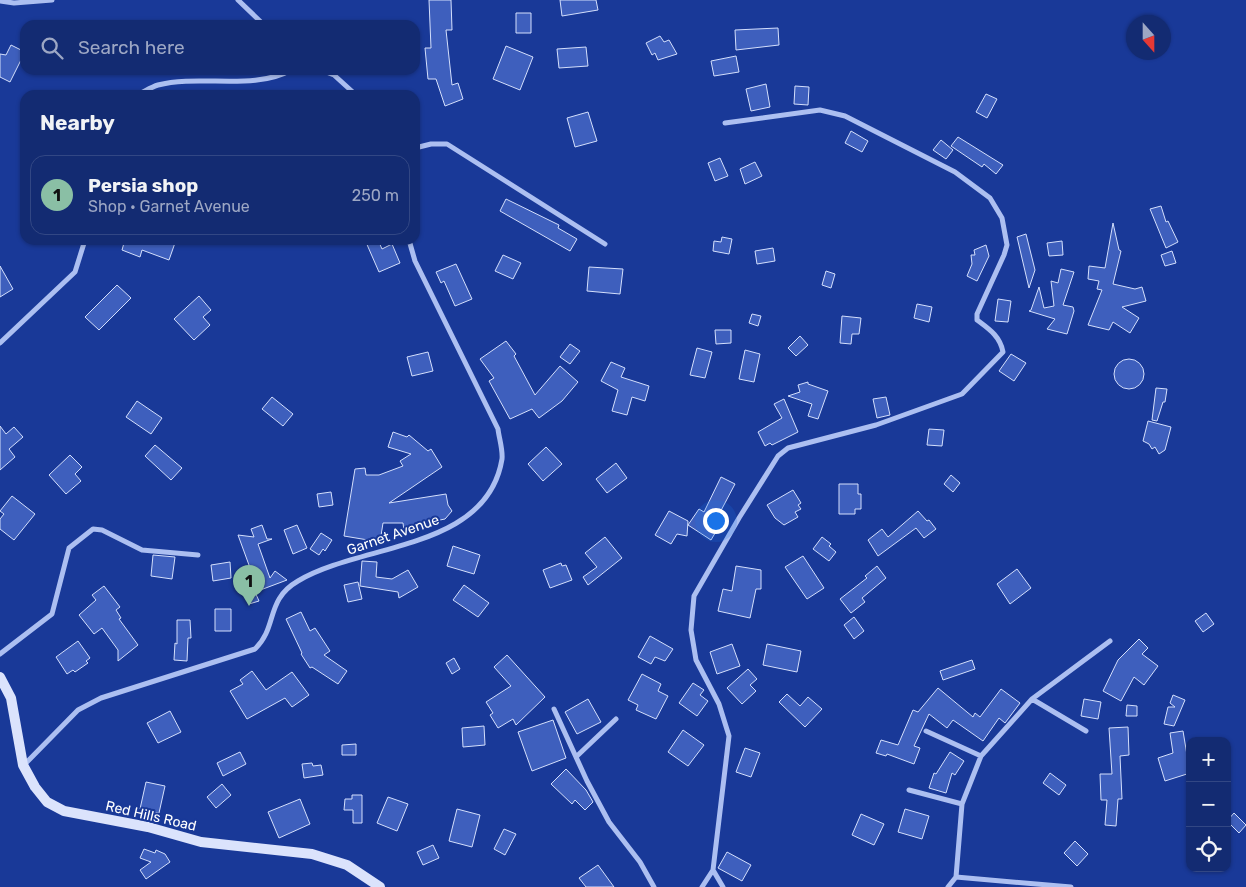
<!DOCTYPE html>
<html lang="en">
<head>
<meta charset="utf-8">
<style>
  :root { --surface:#132b72; --page:#1c3377; --text:#f1f3f6; --muted:#9da7c4; --line:#324784; --accent:#8abfa5 }
  body { margin:0; font-family:Rubik,sans-serif; background:var(--page); color:var(--text) }
  .controls { position:absolute; right:15px; bottom:15px; display:grid; overflow:hidden; border-radius:10px; box-shadow:0 1px 4px #0004 }
  .controls button { width:45px; height:45px; display:grid; place-items:center; padding:0; border:0; border-bottom:1px solid var(--line); background:var(--surface); color:var(--text); font:25px sans-serif }
  .compass { position:absolute; left:1126px; top:15px; width:45px; height:45px; border-radius:50%; background:var(--surface); box-shadow:0 1px 4px #0004; rotate:159deg }
  .you { position:absolute; left:715px; top:520px; width:18px; height:18px; margin:-12px; border:4px solid #fff; border-radius:50%; background:#1a73e8; box-shadow:0 0 0 8px #1a73e833 }
  .badge { display:grid; place-items:center; width:32px; height:32px; border-radius:50%; background:var(--accent); color:#111; font-size:16px; font-weight:700 }
  .pin { position:absolute; translate:-50% -41px; filter:drop-shadow(0 1px 2px #0008) }
  .pin::after { content:''; position:absolute; top:26px; width:18px; height:15px; background:inherit; clip-path:polygon(0 0,100% 0,50% 100%) }
  .list { margin:0; padding:0; list-style:none }
  h2 { display:flex; justify-content:space-between; align-items:center; height:65px; margin:0; padding:0 20px; font-size:21px }
  h2 small { font-size:16px; font-weight:400; color:var(--muted) }
  .list li { display:grid; grid-template-columns:32px 1fr auto; gap:15px; align-items:center; box-sizing:border-box; height:80px; margin:0 10px 10px; padding:0 10px; border:1px solid var(--line); border-radius:15px }
  .list b { display:block; font-size:19px; white-space:nowrap }
  .list p { margin:0; font-size:16px; white-space:nowrap; color:var(--muted) }
  .list em { font-size:16px; font-style:normal; color:var(--muted) }
  .icon { flex:none; width:28px; height:28px; fill:none; stroke:currentColor; stroke-width:2; stroke-linecap:round; stroke-linejoin:round }
  .map { position:relative; flex:none; width:1246px; height:887px; overflow:hidden }
  .search { position:absolute; background:var(--surface); box-shadow:0 1px 4px #0004; left:20px; top:20px; width:400px; height:55px; display:flex; align-items:center; gap:12px; box-sizing:border-box; padding:0 18px; border-radius:15px; color:var(--muted); font-size:19px }
  .panel { position:absolute; background:var(--surface); box-shadow:0 1px 4px #0004; left:20px; top:90px; width:400px; height:155px; border-radius:15px }
  .map>svg:first-child { display:block }
  .building { fill:#3e5fbd; stroke:#d4dffc }
  .lines { fill:none; stroke-linecap:round; stroke-linejoin:round }
  .minor { stroke:#acbff1; stroke-width:5 }
  .secondary { stroke:#dbe3fc; stroke-width:10 }
  .labels { text-anchor:middle; dominant-baseline:central; stroke-width:4; stroke-linejoin:round; paint-order:stroke }
  .street-label { font-size:14px; fill:#fff; stroke:#193998 }
</style>
</head>
<body>
<div class="map">
<svg width="1246" height="887" viewBox="0 0 1246 887">
  <rect width="100%" height="100%" fill="#193998"/>
  <path class="building" d="M429 0H451L452 30H446L452 85 458 83 463 99 445 106 436 79H428L425 48H431Z
    M560 0H596L598 10 562 16Z
    M516 13H531V33H516Z
    M778 28 779 45 736 50 735 30Z
    M660 36 664 42 669 40 677 54 658 60 655 53 652 55 646 43Z
    M11 45 25 52 10 82 0 77V54L6 55Z
    M506 46 533 57 520 90 493 79Z
    M586 47 588 66 559 68 557 49Z
    M736 56 739 72 714 76 711 61Z
    M766 84 770 107 751 111 746 89Z
    M795 86 809 87 808 105 794 104Z
    M986 94 997 99 987 118 976 112Z
    M588 112 597 141 575 147 567 118Z
    M851 131 868 141 862 152 845 143Z
    M958 137 1003 165 996 174 984 164 982 167 951 146Z
    M941 140 953 150 946 159 933 150Z
    M720 158 728 176 715 181 708 163Z
    M755 162 762 176 745 184 740 169Z
    M506 199 559 225 558 228 577 239 570 251 500 211Z
    M1161 206 1166 222 1168 221 1178 242 1166 248 1150 209Z
    M1113 223 1119 250 1121 251 1113 284 1135 289 1142 287 1146 301 1122 307 1139 318 1130 333 1113 322 1109 330 1088 325 1102 290 1097 289 1099 281 1088 279 1089 266 1105 268Z
    M1026 234 1035 270 1029 288 1017 237Z
    M722 237 732 239 729 254 713 251 714 241 721 242Z
    M119 240H176L169 260 142 250 140 257 122 250 124 243Z
    M365 240H378L382 249 392 244 400 263 379 272Z
    M1062 241 1063 255 1049 256 1047 243Z
    M986 245 989 256 977 281 967 276 972 264 971 255H975L974 250Z
    M773 248 775 261 757 264 755 251Z
    M1172 251 1176 263 1165 266 1161 255Z
    M503 255 521 263 513 279 495 271Z
    M456 264 472 299 455 306 444 281 441 283 436 272Z
    M0 266 13 289 0 297Z
    M589 267 623 269 620 294 587 291Z
    M1061 269 1074 272 1063 305 1073 307 1074 311 1067 334 1047 329 1055 319 1029 311 1031 310 1039 287 1044 308 1054 306 1051 281 1058 283Z
    M826 271 835 274 831 288 822 285Z
    M117 285 131 298 99 330 85 317Z
    M199 296 211 310 203 317 210 325 194 340 174 319Z
    M998 299 1011 301 1008 322 995 321Z
    M917 304 932 307 929 322 914 318Z
    M752 314 761 316 758 326 749 323Z
    M842 316 861 318 859 334H852L851 344 840 343Z
    M715 330H731V343L716 344Z
    M800 336 808 345 796 356 788 348Z
    M506 341 516 354 514 356 535 395 560 366 578 382 562 401 539 418 532 409 510 419 489 381 494 378 480 359Z
    M570 344 580 351 570 364 560 357Z
    M697 348 712 352 705 378 690 375Z
    M745 350 760 354 754 382 739 379Z
    M428 352 433 371 412 376 407 357Z
    M1011 354 1026 363 1014 381 999 371Z
    M1114 374a15 15 0 1 1 30 0a15 15 0 1 1-30 0Z
    M611 362 625 368 621 377 649 386 645 401 632 397 627 415 612 411 618 390 601 381Z
    M808 382V384L828 391 818 419 808 416 812 404 788 396 800 392 798 385Z
    M1156 388 1167 389 1165 402H1163L1157 421 1152 420Z
    M272 397 293 414 283 426 262 409Z
    M886 397 890 415 877 418 873 399Z
    M784 399 798 432 772 445 770 443 765 446 758 432 782 418 774 404Z
    M137 401 162 418 151 434 126 417Z
    M1148 421 1171 427 1165 450 1159 454 1155 447 1152 449 1149 444 1143 441Z
    M0 426 6 434 14 427 23 437 9 449 15 457 0 470Z
    M929 429 944 430 942 446 927 445Z
    M393 432 407 437 409 435 428 451 431 449 442 467 389 503 446 494 448 505 452 511 445 519 430 522 431 526 417 530 404 531 403 523H383L380 542 344 536 355 469 365 468 366 475H379L403 466 400 461 411 454 388 447Z
    M155 445 182 468 171 480 145 456Z
    M546 447 562 464 543 481 528 464Z
    M70 455 82 467 75 474 81 481 66 494 49 475Z
    M616 463 627 478 607 493 596 479Z
    M951 475 960 483 953 492 944 484Z
    M721 477 735 484 716 520 721 523 711 540 688 525 699 509 704 512Z
    M839 484H858V494H861V509H855V514H839Z
    M793 490 801 503 798 505 801 509 795 512 798 517 784 525 775 518 767 505Z
    M331 492 333 505 319 507 317 494Z
    M12 496 35 514 14 540 0 529V519L4 514 0 511Z
    M669 511 688 521 687 536 677 534 671 544 655 535Z
    M918 511 927 521 929 520 936 529 924 538 916 528 878 556 868 540 882 529 888 537Z
    M262 525 267 539H272L258 544 270 578 275 571 287 580 255 592 259 601 249 604 240 580 253 576 238 535 254 537 251 529Z
    M297 525 307 548 293 554 284 530Z
    M321 533 332 540 325 551 323 549 319 555 310 549Z
    M605 537 622 558 588 585 583 577 597 567 585 553Z
    M822 537 831 544 829 546 836 552 829 561 813 549Z
    M453 546 480 555 474 574 447 566Z
    M153 555 175 557 172 579 151 576Z
    M803 556 824 588 807 599 785 567Z
    M362 561 377 562 376 577 392 579 408 570 418 587 399 598 398 592 360 586Z
    M230 562 231 578 213 581 211 565Z
    M561 563 562 566 566 565 572 580 550 588 543 570Z
    M736 566 761 570V589H756L750 618 718 611 723 589 732 591Z
    M877 566 886 578 862 598 865 602 851 613 840 599 867 578 865 576Z
    M1017 569 1031 588 1010 604 997 584Z
    M358 582 362 599 348 602 344 585Z
    M464 585 489 603 478 617 453 600Z
    M104 586 120 607 116 610 121 618 119 619 138 645 118 661V650L102 628 94 634 79 615 96 600 92 595Z
    M215 609H231V631H215Z
    M301 612 310 631 315 628 330 651 324 655 347 671 338 684 312 667 310 668 301 654 302 653 286 619Z
    M1206 613 1214 624 1203 632 1195 621Z
    M854 617 864 631 854 639 844 625Z
    M177 620H190L191 638H188L187 661 174 660 175 643 177 644Z
    M650 636 673 649 665 661 655 657 651 664 638 657Z
    M1139 639 1148 648 1142 654 1158 666 1144 685 1134 677 1121 701 1103 691 1118 660Z
    M78 641 90 658 86 661 88 663 75 672 73 670 67 674 56 657Z
    M732 644 740 666 717 674 710 652Z
    M767 644 801 651 797 672 763 665Z
    M507 655 545 697 516 725 513 719 498 728 490 715 493 713 486 702 511 686 494 667Z
    M454 658 460 669 452 674 446 663Z
    M972 660 975 669 943 680 940 671Z
    M748 669 757 679 750 685 756 691 742 704 727 688Z
    M252 671 266 690 292 672 309 695 292 707 285 698 247 719 230 691 243 684 240 680Z
    M642 674 661 684 658 691 668 696 656 719 636 710 638 705 628 700Z
    M693 683 704 690 700 695 708 701 697 716 679 703Z
    M938 688 973 717 975 713 980 717 1001 689 1020 703 1005 723 999 718 983 741 953 720 947 728 929 714 914 746 920 748 914 764 887 754 886 756 876 753 881 740 898 745 913 710 918 712Z
    M787 694 800 706 808 697 822 709 805 727 779 702Z
    M1173 695 1185 700 1174 726 1164 724 1168 707H1175L1170 703Z
    M588 699 601 722 577 734 565 712Z
    M1084 699 1101 702 1098 719 1081 716Z
    M1127 705 1137 706V716H1126Z
    M170 711 181 732 158 743 147 723Z
    M553 720 566 758 532 771 518 732Z
    M484 726 485 745 463 747 462 728Z
    M1128 727 1129 755 1120 756 1122 799H1118L1116 826 1105 825 1107 800H1101L1100 774H1112L1109 728Z
    M683 730 704 745 688 766 668 752Z
    M1183 731 1190 773 1165 781 1158 758 1173 753 1170 733Z
    M356 744V755H342V745Z
    M745 748 760 753 751 777 736 772Z
    M240 752 246 764 223 776 217 763Z
    M950 752 964 761 955 775 952 773 946 793 929 788 934 773 936 774Z
    M312 763 313 766 321 765 323 775 304 778 302 764Z
    M566 769 586 790 593 802 585 810 575 800 572 804 551 784Z
    M1050 773 1066 785 1059 795 1043 783Z
    M146 782 165 786 159 813 140 809Z
    M222 784 231 795 216 808 207 797Z
    M352 795H362V823H353V810H344L345 799H352Z
    M388 797 408 804 397 831 377 823Z
    M300 799 310 824 279 838 268 812Z
    M457 809 480 815 472 847 449 841Z
    M905 809 929 816 922 839 898 832Z
    M1234 813 1246 825 1239 833 1227 821Z
    M861 814 884 824 874 845 852 835Z
    M504 829 516 834 505 855 494 849Z
    M1075 841 1088 854 1077 866 1064 853Z
    M433 845 439 858 423 865 417 852Z
    M144 849 155 853 156 850 165 854 170 862 146 879 140 870 151 862 140 858Z
    M727 852 751 865 742 881 718 868Z
    M598 865 614 887H586L579 878Z"/>
  <g class="lines">
    <path class="minor" d="M238 0 264 25
      M0 1 14 3 52 0
      M321 70 334 75 356 95
      M137 95C144 92 151 87 158 85 199 74 254 91 291 70
      M415 148 431 144H447L605 244
      M0 343 75 272 85 240
      M0 654 52 614 69 548 93 529 102 530 142 550 198 555
      M1032 699 1086 731
      M554 709 587 781 609 822 640 862 654 887
      M926 731 981 756
      M577 756 616 719
      M24 765 78 710 101 698 255 649C278 627 265 600 298 581 361 543 487 551 502 459 503 450 499 438 498 429L415 261 409 240
      M909 790 962 804
      M713 870 723 887
      M956 877 1071 887
      M702 887 713 870 729 736 719 704 696 660 691 630 694 596 739 518 778 456 788 448 876 425 962 394 1003 352C1000 336 989 329 977 320V314L1004 255 1007 245 1002 218 990 198 955 172 845 116 820 110 725 123
      M948 887 956 877 962 804 981 756 1032 699 1110 641"/>
    <path class="secondary" d="M0 677 11 698 23 765 35 787 47 802 64 811 148 827 201 842 312 854 347 865 380 887"/>
  </g>
  <g class="labels">
    <g class="street-label">
      <text transform="translate(393 535) rotate(-19)">Garnet Avenue</text>
      <text transform="translate(151 816) rotate(13)">Red Hills Road</text>
    </g>
  </g>
</svg>
<div class="controls">
<button>+</button>
<button>−</button>
<button><svg class="icon" aria-label="locate" viewBox="0 0 24 24"><circle cx="12" cy="12" r="6"/><path d="M12 2v4M12 18v4M2 12h4M18 12h4"/></svg></button>
</div>
<svg class="compass" viewBox="-18 -18 36 36"><path d="M0-13l5 13h-10z" fill="#e53935"/><path d="M0 13l5-13h-10z" fill="#9da7c4"/></svg>
<div class="you"></div>
<div class="pin badge" style="left:249px;top:606px">1</div>
<div class="search"><svg class="icon" aria-label="search" viewBox="0 0 24 24"><circle cx="10" cy="10" r="6"/><path d="M15 15l6 6"/></svg>Search here</div>
<section class="panel">
<h2>Nearby<small></small></h2>
<ul class="list">
<li><span class="badge">1</span><div><b>Persia shop</b><p>Shop · Garnet Avenue</p></div><em>250 m</em></li>
</ul>
</section>
</div>
</body>
</html>
